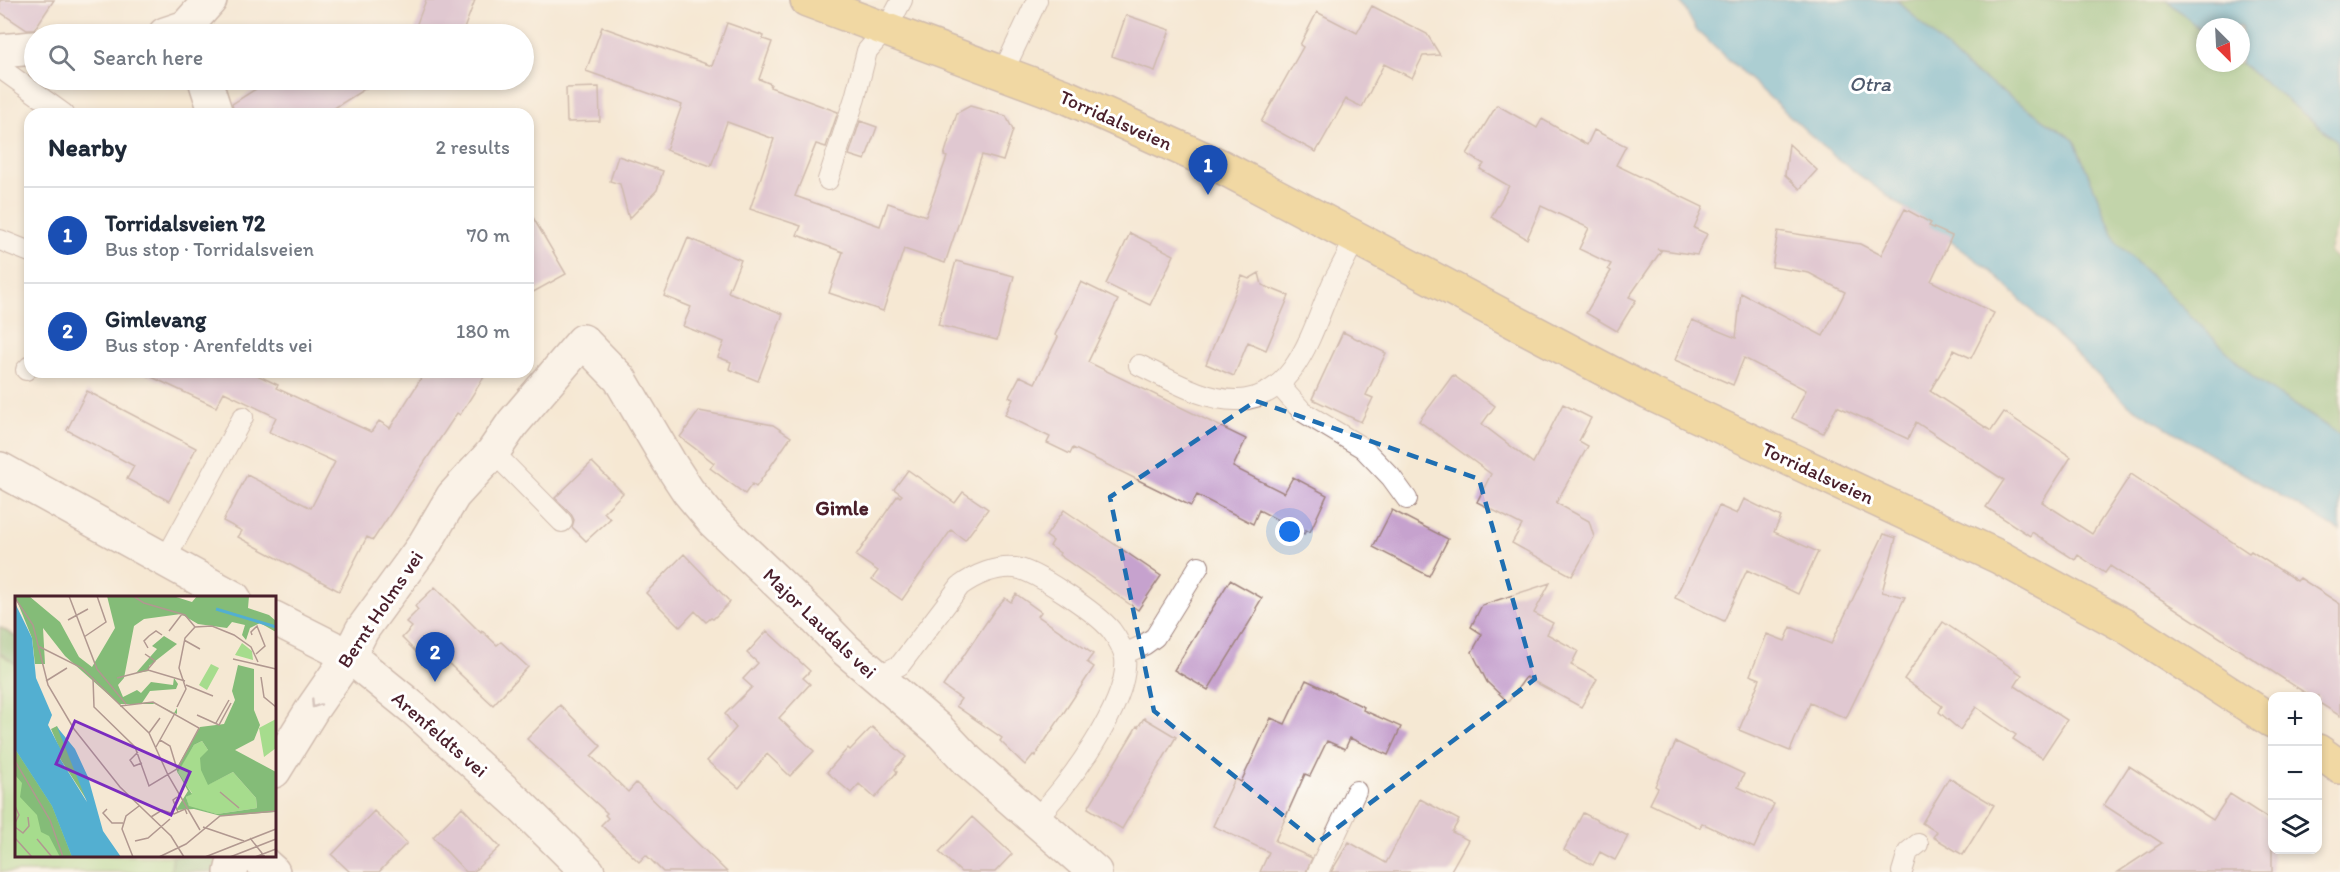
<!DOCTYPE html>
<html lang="en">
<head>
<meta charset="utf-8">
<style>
  :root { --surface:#fff; --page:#f2f2f3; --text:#1f2937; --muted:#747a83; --line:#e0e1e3; --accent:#1f6fb2 }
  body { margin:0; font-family:Itim,sans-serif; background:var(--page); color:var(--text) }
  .controls { position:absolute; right:18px; bottom:18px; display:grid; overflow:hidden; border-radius:12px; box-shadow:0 3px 9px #0003 }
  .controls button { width:54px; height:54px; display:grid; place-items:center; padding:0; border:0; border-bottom:2px solid var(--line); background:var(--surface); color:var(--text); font:30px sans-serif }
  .compass { position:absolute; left:2196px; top:18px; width:54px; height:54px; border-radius:50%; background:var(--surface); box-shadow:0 3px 9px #0003; rotate:156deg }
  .you { position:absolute; left:1290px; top:532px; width:21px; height:21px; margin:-15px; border:4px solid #fff; border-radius:50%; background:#1a73e8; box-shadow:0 0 0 9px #1a73e833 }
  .badge { display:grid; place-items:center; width:39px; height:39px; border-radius:50%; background:var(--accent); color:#fff; font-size:20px; font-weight:700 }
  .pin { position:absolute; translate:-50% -50px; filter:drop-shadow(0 2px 3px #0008) }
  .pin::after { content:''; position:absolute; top:32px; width:21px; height:18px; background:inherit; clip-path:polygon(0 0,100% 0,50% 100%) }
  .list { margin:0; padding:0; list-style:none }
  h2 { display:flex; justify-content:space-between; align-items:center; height:78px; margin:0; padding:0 24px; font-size:26px }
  h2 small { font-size:20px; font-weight:400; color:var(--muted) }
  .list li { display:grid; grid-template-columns:39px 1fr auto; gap:18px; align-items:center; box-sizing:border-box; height:96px; padding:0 24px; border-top:2px solid var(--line) }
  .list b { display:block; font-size:22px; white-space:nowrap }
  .list p { margin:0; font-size:20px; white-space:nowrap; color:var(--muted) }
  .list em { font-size:20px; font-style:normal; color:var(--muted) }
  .icon { flex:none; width:33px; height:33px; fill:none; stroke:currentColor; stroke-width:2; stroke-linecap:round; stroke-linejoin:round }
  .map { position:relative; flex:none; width:2340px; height:872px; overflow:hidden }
  .search { position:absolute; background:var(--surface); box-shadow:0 3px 9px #0003; left:24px; top:24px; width:510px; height:66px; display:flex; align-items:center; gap:15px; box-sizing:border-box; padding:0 21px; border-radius:33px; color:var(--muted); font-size:22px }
  .panel { position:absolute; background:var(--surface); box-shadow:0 3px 9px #0003; left:24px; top:108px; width:510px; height:270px; border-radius:18px }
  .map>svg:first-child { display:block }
  .green { fill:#a6dc8d; stroke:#787e5c; stroke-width:1.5 }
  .forest { fill:#84bc78; stroke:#676e52; stroke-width:1.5 }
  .water { fill:#53afd1; stroke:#4e677e; stroke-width:1.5 }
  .building { fill:#c6a2ce }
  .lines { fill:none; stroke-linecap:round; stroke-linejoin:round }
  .service-casing { stroke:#a0847f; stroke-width:22 }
  .minor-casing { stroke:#a0847f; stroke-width:36 }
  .tertiary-casing { stroke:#a0847f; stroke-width:36 }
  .primary-casing { stroke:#a0847f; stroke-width:36 }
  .service { stroke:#fff; stroke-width:20 }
  .minor { stroke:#fff; stroke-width:33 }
  .tertiary { stroke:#fff; stroke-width:33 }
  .primary { stroke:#eac669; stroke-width:33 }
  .oneway { stroke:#ae9aa0 }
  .marked { fill:none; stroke:#1f6fb2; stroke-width:4.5; stroke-dasharray:12 8; stroke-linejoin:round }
  .labels { text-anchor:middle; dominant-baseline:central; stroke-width:6; stroke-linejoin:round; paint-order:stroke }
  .street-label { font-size:20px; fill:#4a1f2b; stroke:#fff }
  .water-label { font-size:21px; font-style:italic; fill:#4e596d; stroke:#fff }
  .neighbourhood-label { font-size:21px; font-weight:bold; fill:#4a1f2b; stroke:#fff }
  .inset-river { fill:none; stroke:#53afd1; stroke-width:3 }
  .inset-road { fill:none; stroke:#b19890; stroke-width:1.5 }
  .view { fill:#7b2cbf; fill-opacity:0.15; stroke:#7b2cbf; stroke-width:3 }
  .inset-edge { fill:none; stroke:#4a1f2b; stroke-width:3 }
</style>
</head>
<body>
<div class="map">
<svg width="2340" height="872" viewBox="0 0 2340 872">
  <rect width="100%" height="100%" fill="#fff"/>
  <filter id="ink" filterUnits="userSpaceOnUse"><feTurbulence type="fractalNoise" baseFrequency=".0167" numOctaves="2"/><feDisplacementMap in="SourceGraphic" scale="12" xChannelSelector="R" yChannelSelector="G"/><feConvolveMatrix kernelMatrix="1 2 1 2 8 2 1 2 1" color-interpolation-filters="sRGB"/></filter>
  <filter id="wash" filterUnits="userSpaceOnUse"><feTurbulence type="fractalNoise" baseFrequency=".008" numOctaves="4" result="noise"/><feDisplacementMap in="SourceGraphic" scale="24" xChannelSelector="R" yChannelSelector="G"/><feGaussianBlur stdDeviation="1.35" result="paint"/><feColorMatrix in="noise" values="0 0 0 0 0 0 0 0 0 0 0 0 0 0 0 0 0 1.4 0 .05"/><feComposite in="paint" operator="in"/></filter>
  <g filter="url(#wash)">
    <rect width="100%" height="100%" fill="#f5e8d3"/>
    <path class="green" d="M0 653 16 664V856H173L171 872H0Z"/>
    <path class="forest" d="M1897 0H2167L2205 34V63H2241L2337 141 2340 159V216L2329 252 2340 262V435L2254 378 2116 243 2074 140 1966 67Z
      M0 627 16 637V664L0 653Z
      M173 856H231L222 872H171Z"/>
    <path class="water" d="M1680 0H1897L1966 67 2074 140 2117 243 2254 378 2340 435V531L2127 404 1990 270 1837 159 1697 31Z
      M2167 0H2340V159L2337 141 2241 63V27H2205V34Z"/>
    <g id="blocks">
      <path class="building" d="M0 0H54L34 30H27L0 12Z
        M426 0H475L462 34H413Z
        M1372 6 1427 34 1440 55 1423 56 1412 78 1384 64 1362 107 1346 99 1316 152 1261 122 1303 47 1300 45 1317 12 1357 33Z
        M1126 15 1170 30 1155 71 1112 56Z
        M727 23 764 36 763 39 772 42 759 79 771 84 770 87 838 112 826 147 816 144 795 196 880 226 888 203 926 216 947 157 944 156 957 113 970 106 1006 116 1013 130 1003 161 982 155 945 263 904 249 883 311 829 293 843 252 797 235 801 226 750 209 774 139 727 122 711 166 666 150 682 105 586 71 602 27 712 66Z
        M270 80H379L325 114H234L232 104Z
        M599 87 600 121 567 122 566 88Z
        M1497 105 1537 128 1542 119 1587 145 1594 130 1626 146 1616 165 1703 207 1694 228 1707 234 1697 255 1657 249 1661 251 1629 297 1636 300 1617 331 1586 313 1611 271 1608 269 1611 264 1579 249 1589 228 1541 206 1527 239 1491 217 1509 186 1480 169 1484 164 1467 154Z
        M860 121 877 127 865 160 849 155Z
        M1789 144 1817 170 1800 189 1785 175Z
        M618 156 663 171 657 190 629 219 620 184 610 181Z
        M528 209 566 274 528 295Z
        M1905 209 1931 223 1929 226 1952 236 1931 281 1994 313 1971 358 1954 350 1930 391 1991 431 2004 412 2071 457 2042 502 2092 534 2131 474 2249 553 2251 551 2297 581 2300 578 2340 604V716L2318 702V696H2310L2110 566 2105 573 2078 555 2075 560 2032 532 2030 536 1986 507 2004 480 1916 422 1908 439 1837 406 1823 433 1792 418 1806 390 1744 358 1733 385 1675 360 1692 320 1736 338 1741 293 1823 336 1845 292 1809 273 1772 267 1778 231 1860 244 1881 255Z
        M1130 233 1174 255 1150 305 1106 284Z
        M688 238 741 260 728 292 783 314 758 381 729 369 731 362 718 357 724 342 683 326 691 307 664 296Z
        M956 261 1014 276 997 340 938 325Z
        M1259 273 1262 285 1289 296 1266 350 1248 342 1234 376 1206 364 1242 276 1249 279Z
        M1081 282 1118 300 1088 362 1246 439 1233 467 1284 493 1293 477 1327 495 1310 532 1306 530 1304 534 1259 510 1253 524 1197 495 1191 506 1073 448 1070 454 1047 443 1050 437 1005 415 1013 399 1009 397 1020 376 1035 383 1058 337 1055 335Z
        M1343 332 1386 353 1366 395 1373 398 1361 422 1312 399Z
        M141 372H251L278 385 276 388 371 432 379 421 390 428 425 372H487L460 415 457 413 373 540 367 537 339 591 238 537 242 531 223 521 247 475 311 508 335 462 269 432 276 417 224 392 216 407Z
        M1453 375 1495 406 1482 424 1533 463 1563 404 1591 418 1579 441 1588 446 1556 503 1589 521 1594 537 1572 576 1512 543 1522 525 1477 502 1491 474 1419 421Z
        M87 391 196 448 169 501 127 479 134 466 67 430Z
        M699 411 773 425 791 437 756 487 752 484 745 494 710 468 714 463 680 437Z
        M592 462 623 493 604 512 610 519 586 541 572 527 574 520 571 514 555 498Z
        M908 470 955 503 963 492 988 509 965 540 951 530 902 600 872 579 878 571 856 556 898 495 900 497 902 495 894 489Z
        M1744 499 1781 517 1774 532 1818 552 1798 594 1747 570 1724 621 1675 598 1719 506 1737 514Z
        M1064 510 1161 576 1138 610 1059 555 1060 553 1050 546 1053 541 1046 536Z
        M1392 510 1448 539 1429 576 1373 547Z
        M1884 534 1896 538 1882 592 1905 597 1846 718 1810 703 1790 751 1739 730 1760 679 1750 675 1767 634 1785 641 1791 627 1831 644Z
        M684 554 730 602 713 619 711 618 706 622 695 611 680 627 646 593Z
        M1230 580 1262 598 1256 608 1257 610 1208 690 1174 670Z
        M1550 583 1534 613 1553 623 1547 634 1578 651 1571 665 1597 679 1581 707 1526 677 1508 702 1487 682 1472 652 1482 634 1471 627 1482 605Z
        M435 587 481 633 482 631 497 645 501 642 528 667 493 705 446 661 435 671 402 638 412 627 406 622 418 610 415 606Z
        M1016 594 1041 612 1038 616 1093 654 1087 662 1094 667 1035 756 1033 755 1025 765 1000 741 1002 738 956 706 961 699 943 686 996 608 1005 598 1011 602Z
        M1943 622 2022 675 2015 686 2067 720 2042 758 2013 739 2016 735 1976 707 1960 730 1939 712 1942 706 1904 679Z
        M767 631 810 671 803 678 810 684 779 718 814 751 790 776 767 754 739 788 707 761 736 728 725 714 752 687 743 679 758 663 747 653Z
        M1306 680 1364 707 1363 710 1401 727 1388 755 1350 738 1345 749 1327 741 1310 776 1305 774 1275 841 1312 858 1306 872H1260L1269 852 1213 826 1235 779 1241 782 1271 718 1285 724Z
        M560 705 601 746 591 756 628 792 636 783 727 872H663L646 855 639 862 601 825 608 818 605 815 607 813 527 739Z
        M1144 718 1176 737 1122 829 1088 808 1137 726 1138 727Z
        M872 727 906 757 895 769 897 772 875 798 859 784 851 793 827 772 848 748 850 750Z
        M1676 742 1744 774 1738 787 1774 804 1754 848 1702 823 1700 828 1650 804 1658 788 1655 786Z
        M2129 766 2213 820 2230 794 2272 821V872H2118L2162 843 2104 805Z
        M1949 778 1994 805 1963 855 1933 837 1937 832 1922 823Z
        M1420 799 1459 820 1452 832 1468 840 1450 872H1331L1349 842 1386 863Z
        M462 807 500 847 473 872H466L433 837Z
        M374 811 407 843 379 872H350L332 855Z
        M1583 813 1628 836 1615 860 1600 852 1593 865 1564 850Z
        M972 817 1012 854 995 872H961L939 852Z"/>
    </g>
  </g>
  <g filter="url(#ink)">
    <use href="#blocks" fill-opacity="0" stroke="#a0847f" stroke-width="1.5"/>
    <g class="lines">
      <defs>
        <path id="service" d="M0 68 64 114
          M1003 72 1037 0
          M828 180 855 98 867 51 887 28 902 0
          M0 240 30 252
          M1139 365C1169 379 1204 401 1238 400 1298 398 1313 326 1333 282 1341 267 1349 253 1355 237
          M26 370 30 366
          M1279 385 1303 412 1363 448 1391 477 1407 499
          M493 452 562 522
          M165 560 243 417
          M1124 654 1144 645 1155 637 1199 566
          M876 677 900 665 960 586C975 575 996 566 1015 568 1035 570 1098 614 1111 630 1117 638 1123 648 1125 658 1130 703 1066 789 1035 819
          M1318 872 1356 791
          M1902 872 1908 852 1918 844"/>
        <path id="minor" d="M165 34 186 27 210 0
          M0 51 34 48
          M205 80 216 114
          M274 771 313 708 349 656 362 630 424 545 453 496 493 452 513 423 583 341 620 379 669 462 688 491 713 521 815 618 846 650 938 729 968 761 1095 872
          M255 856 273 872
          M231 872 235 856"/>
        <path id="tertiary" d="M0 469 234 598
          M274 618 349 656 413 708 518 803 588 872"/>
        <path id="primary" d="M807 0 1067 97 1220 166 1649 393 1999 557 2127 627 2272 721
          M2318 751 2340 767"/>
      </defs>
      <use href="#service" class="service-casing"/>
      <use href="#minor" class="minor-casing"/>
      <use href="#tertiary" class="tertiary-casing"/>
      <use href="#primary" class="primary-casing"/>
      <use href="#service" class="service"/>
      <use href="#minor" class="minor"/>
      <use href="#tertiary" class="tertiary"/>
      <use href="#primary" class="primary"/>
    </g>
    <defs><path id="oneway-chevron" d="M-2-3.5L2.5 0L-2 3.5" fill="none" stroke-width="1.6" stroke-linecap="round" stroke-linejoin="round" transform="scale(1.5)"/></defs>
    <use class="oneway" href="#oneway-chevron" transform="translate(315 704) rotate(124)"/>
  </g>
  <path d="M0 0H2340V872H0ZM1256 401 1479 479 1535 679 1317 843 1154 711 1110 497Z" fill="#f5e8d3" fill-opacity=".55" fill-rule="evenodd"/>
  <path class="marked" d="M1256 401 1479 479 1535 679 1317 843 1154 711 1110 497Z"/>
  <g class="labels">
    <g class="street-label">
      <text transform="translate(1116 120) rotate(24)">Torridalsveien</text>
      <text transform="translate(1818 473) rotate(25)">Torridalsveien</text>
      <text transform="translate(380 609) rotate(-56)">Bernt Holms vei</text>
      <text transform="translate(820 623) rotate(44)">Major Laudals vei</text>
      <text transform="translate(440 734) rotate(41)">Arenfeldts vei</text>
    </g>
    <g class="water-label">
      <text x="1870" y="83">Otra</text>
    </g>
    <g class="neighbourhood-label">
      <text x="842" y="507">Gimle</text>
    </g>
  </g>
  <g transform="translate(15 596)">
    <rect width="261" height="261" fill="#f5e8d3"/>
    <path d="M227 47 237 55 238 64 220 59ZM196 68 204 72 192 94 184 89ZM0 83 77 261H0ZM261 123V152L249 161 244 132ZM187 145 193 154 194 188 218 176 241 202 242 212 202 218 174 211 171 201 177 197 162 176 179 149Z" fill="#a6dc8d"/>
    <path d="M0 0H14L45 26 64 61 77 71 100 32 92 0H158L177 6 182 0H234L233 12 254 19 261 25V36L245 27 235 32 231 44 227 39 230 29 217 26 212 32 183 28 166 18 129 23 119 30 109 82 103 89 108 101 122 94 126 97 136 86 158 89 159 82 163 88 161 93 135 95 127 107 136 106 159 117 162 112V118L141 108H104L50 60 28 32 30 68H20L17 42ZM149 40 162 48 134 70V75L121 77 142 53 137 50ZM223 69 239 73V114L245 129 239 144 220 154 261 176V216L206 220 179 213 161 214 173 195 161 173 185 131 209 128 220 104 217 95ZM187 145 193 154 185 162 186 174 193 189 218 176 241 202 242 212 202 218 174 210 171 201 177 198 163 176 179 149ZM42 130 53 151 73 206 44 161 46 156 36 133ZM0 153 37 210 57 261H45L34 240 26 236 22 219 5 201 7 187 0 179Z" fill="#84bc78" fill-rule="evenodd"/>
    <path d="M0 7 17 42 21 82 37 119 33 129 47 156 44 161 72 206 42 131 60 153 73 181 88 235 106 261H57L37 210 0 153Z" fill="#53afd1"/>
    <path class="inset-river" d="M201 13 261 31"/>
    <path class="inset-road" d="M54 0 82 73 111 108M118 0 129 7 170 19 180 31M0 2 18 29 33 89 59 133 105 191 156 240 169 261M53 24 73 13M154 35 167 18M237 39 236 36 242 30 250 50 241 58M69 41 91 26 82 0M169 44 185 53M23 50 67 72 134 137 153 179 185 234M133 52 129 45 134 40 141 35 147 39M130 58 140 65 133 73M218 63 261 73M246 81 249 101 261 111M78 82 79 111 120 151 134 190 162 173 184 132 138 106 105 110M102 82 133 74 170 85M31 85 52 72M171 89 198 100M162 111 171 93 164 72 170 42 180 31 197 30 219 39 236 51 243 66M182 119 204 129 216 107M201 127 214 104M134 137 145 122M145 144 155 150 162 173M141 151 160 117M123 156 115 164 119 170 127 167M0 165 35 224 48 261M205 196 224 212M162 201 158 204 163 216M0 210 4 219 0 227M92 213 88 217 97 227H108M136 221 147 214 159 218 170 213 172 218M0 231 8 237 14 230 13 221M188 231 229 245M0 242 17 261M235 242 250 261M22 243 37 261M120 245 133 242 155 223M118 261 107 233 111 220 124 210M144 261 171 248 205 220 261 215M190 261 261 233M215 261 261 243M240 261 261 253"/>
    <path class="view" d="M60 125 175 176 156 219 41 168Z"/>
    <rect width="261" height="261" class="inset-edge"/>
  </g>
</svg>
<div class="controls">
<button>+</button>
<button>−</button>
<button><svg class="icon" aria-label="layers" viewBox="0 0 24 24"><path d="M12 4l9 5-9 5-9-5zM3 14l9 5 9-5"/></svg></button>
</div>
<svg class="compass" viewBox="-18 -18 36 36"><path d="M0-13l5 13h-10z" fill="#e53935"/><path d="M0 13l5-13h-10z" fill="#747a83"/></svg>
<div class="you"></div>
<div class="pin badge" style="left:1208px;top:195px;background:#1a4fb4">1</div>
<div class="pin badge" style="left:435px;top:682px;background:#1a4fb4">2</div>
<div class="search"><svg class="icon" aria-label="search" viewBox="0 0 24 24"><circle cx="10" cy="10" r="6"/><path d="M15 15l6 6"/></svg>Search here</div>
<section class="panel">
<h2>Nearby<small>2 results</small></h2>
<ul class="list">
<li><span class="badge" style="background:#1a4fb4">1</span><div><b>Torridalsveien 72</b><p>Bus stop · Torridalsveien</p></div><em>70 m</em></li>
<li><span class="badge" style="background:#1a4fb4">2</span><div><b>Gimlevang</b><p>Bus stop · Arenfeldts vei</p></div><em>180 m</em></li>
</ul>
</section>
</div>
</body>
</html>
